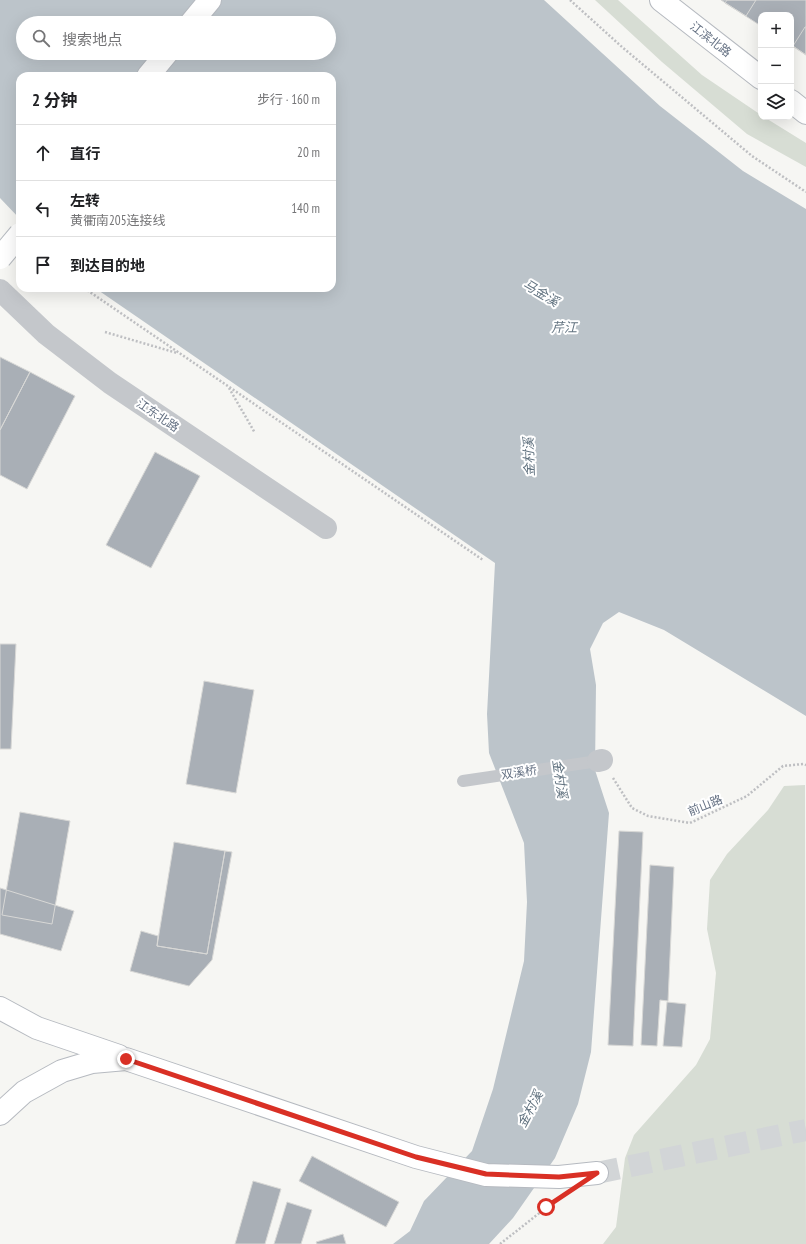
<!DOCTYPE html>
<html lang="zh">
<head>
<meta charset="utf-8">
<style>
  :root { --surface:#fff; --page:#f2f2f2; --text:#202124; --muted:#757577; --line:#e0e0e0 }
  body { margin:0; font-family:"PT Sans Narrow","Noto Sans SC",sans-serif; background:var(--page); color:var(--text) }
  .controls { position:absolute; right:12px; top:12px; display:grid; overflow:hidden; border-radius:8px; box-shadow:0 4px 16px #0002 }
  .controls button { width:36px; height:36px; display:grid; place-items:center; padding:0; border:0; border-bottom:1px solid var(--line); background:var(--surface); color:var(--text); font:20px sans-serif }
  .stop { position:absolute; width:12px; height:12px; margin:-9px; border:3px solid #d93025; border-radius:50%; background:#fff }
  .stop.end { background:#d93025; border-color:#fff; box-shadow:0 1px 4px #0008 }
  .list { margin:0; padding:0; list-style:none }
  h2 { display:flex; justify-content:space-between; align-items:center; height:52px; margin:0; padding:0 16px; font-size:17px }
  h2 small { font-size:13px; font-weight:400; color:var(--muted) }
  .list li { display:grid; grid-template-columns:26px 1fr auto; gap:12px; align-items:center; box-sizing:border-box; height:56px; padding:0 16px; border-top:1px solid var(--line) }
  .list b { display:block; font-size:15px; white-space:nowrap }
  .list p { margin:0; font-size:13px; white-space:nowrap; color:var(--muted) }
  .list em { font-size:13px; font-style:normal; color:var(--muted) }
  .icon { flex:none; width:22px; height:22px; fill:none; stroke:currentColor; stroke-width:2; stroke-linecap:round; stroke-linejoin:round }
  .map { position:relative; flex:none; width:806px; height:1244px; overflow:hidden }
  .search { position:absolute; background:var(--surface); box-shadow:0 4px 16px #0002; left:16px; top:16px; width:320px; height:44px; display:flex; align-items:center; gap:10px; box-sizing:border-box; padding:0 14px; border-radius:22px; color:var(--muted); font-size:15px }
  .panel { position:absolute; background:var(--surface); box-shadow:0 4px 16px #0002; left:16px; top:72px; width:320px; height:220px; border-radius:12px }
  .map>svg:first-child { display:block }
  .green { fill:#d7ddd4 }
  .water { fill:#bcc4ca; fill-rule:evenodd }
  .building { fill:#a9afb6; stroke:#d8d8d6 }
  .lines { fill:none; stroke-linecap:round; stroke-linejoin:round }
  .secondary-tunnel { stroke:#d2d5d7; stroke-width:22; stroke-dasharray:22 11; stroke-linecap:butt }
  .secondary-casing { stroke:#b6bac0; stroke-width:24 }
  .path { stroke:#bebfc2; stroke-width:2.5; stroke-dasharray:2 2; stroke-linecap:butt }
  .lane { stroke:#c4c7cb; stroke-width:12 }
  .street { stroke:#c4c7cb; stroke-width:22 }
  .secondary { stroke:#fff; stroke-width:22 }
  .secondary-bridge-casing { stroke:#b6bac0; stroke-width:24; stroke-linecap:butt }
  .secondary-bridge { stroke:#fff; stroke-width:22 }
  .route { stroke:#d93025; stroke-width:5 }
  .labels { text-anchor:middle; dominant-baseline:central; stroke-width:4; stroke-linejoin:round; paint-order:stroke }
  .street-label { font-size:12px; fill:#667284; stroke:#fff }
  .water-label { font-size:13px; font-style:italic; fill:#627380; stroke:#fff }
</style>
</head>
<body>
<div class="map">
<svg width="806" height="1244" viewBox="0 0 806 1244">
  <rect width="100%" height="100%" fill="#f6f6f3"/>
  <path class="green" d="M595 0H618L702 75 761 115V117H764L806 143V167L747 134 662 62Z
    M805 785 806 1244H603L616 1227 625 1158 634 1135 696 1065 710 1039 716 973 707 929 710 880 727 854 768 810 784 786Z"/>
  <path class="water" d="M0 0H544L660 106 743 171 806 209V716L664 630 619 612 603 623 590 649 596 685 595 770 609 813 591 1052 578 1104 555 1158 513 1218 489 1244H393L410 1231 424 1201 472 1151 493 1089 524 961 527 902 524 843 489 753 487 714 495 563 95 288H332V76H20V219L0 198ZM23 23H329V53H23Z"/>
  <path class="building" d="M721 0H806V55L791 45V15H761V26Z
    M727 0H756L746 16 725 3Z
    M805 27H806V55L793 46Z
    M0 357 30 372 0 430Z
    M30 372 75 396 27 489 0 475V430Z
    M155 452 200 476 151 568 106 545Z
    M0 644H16L11 749H0Z
    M204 681 254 690 236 793 186 784Z
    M20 812 70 821 52 924 2 915Z
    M619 831 643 832 633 1046 608 1045Z
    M174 842 225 851 207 954 157 946Z
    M225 851 232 852 212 960 189 986 130 971 141 931 158 936 157 946 207 954Z
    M650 865 674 867 668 1001 660 1000 657 1046 641 1045Z
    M0 888 74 911 61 951 0 934Z
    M667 1002 686 1004 682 1047 663 1046Z
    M312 1156 399 1202 386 1227 299 1181Z
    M253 1181 281 1189 265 1244H235Z
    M287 1202 312 1210 301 1244H274Z
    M343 1234 346 1244H317L316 1242Z"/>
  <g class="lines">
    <path class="secondary-tunnel" d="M597 1173 806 1130"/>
    <defs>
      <path id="secondary" d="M661 0 761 78
        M191 23 210 0
        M148 76 167 53
        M791 101 806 113
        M0 1008 37 1028 119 1056
        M0 1114 24 1092 62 1071 92 1062 126 1059 416 1157 486 1175 559 1177 597 1173"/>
    </defs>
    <use href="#secondary" class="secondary-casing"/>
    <path class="path" d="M570 0 622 47 752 156 806 192
      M84 288 483 560
      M105 332 177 353
      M229 388 255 433
      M613 778 632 808 648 816 690 823 747 796 783 766 803 764 806 765
      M500 1244 556 1200"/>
    <path class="lane" d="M463 781 598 761"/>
    <path class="street" d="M0 290 46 334 110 383 326 528
      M598 761 602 760"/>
    <use href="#secondary" class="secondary"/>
    <defs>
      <path id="secondary-bridge" d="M0 258 20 234"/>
    </defs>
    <use href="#secondary-bridge" class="secondary-bridge-casing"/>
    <use href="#secondary-bridge" class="secondary-bridge"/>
  </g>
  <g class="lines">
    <path class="route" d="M126 1059 416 1157 486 1174 559 1177 597 1173 546 1207"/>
  </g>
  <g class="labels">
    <g class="street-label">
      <text transform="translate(711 39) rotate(38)">江滨北路</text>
      <text transform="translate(158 415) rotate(34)">江东北路</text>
      <text transform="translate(519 772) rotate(-8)">双溪桥</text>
      <text transform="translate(705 805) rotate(-22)">前山路</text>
    </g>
    <g class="water-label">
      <text transform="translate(541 293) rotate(31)">马金溪</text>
      <text x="564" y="327">芹江</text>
      <text transform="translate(529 457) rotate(-92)">金村溪</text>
      <text transform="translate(560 779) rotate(82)">金村溪</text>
      <text transform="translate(530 1109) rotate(-62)">金村溪</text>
    </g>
  </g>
</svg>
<div class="controls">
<button>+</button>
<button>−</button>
<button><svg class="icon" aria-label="layers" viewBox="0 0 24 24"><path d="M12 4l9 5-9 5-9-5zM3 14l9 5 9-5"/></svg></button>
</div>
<div class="stop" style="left:546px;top:1207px"></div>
<div class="stop end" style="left:126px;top:1059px"></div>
<div class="search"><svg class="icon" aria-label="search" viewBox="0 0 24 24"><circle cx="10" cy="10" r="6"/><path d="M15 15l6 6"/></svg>搜索地点</div>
<section class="panel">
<h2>2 分钟<small>步行 · 160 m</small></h2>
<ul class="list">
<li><svg class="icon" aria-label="ahead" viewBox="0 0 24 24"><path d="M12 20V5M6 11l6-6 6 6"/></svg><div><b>直行</b></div><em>20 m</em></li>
<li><svg class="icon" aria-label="left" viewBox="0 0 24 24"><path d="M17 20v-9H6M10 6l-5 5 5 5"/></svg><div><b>左转</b><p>黄衢南205连接线</p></div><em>140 m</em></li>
<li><svg class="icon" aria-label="arrive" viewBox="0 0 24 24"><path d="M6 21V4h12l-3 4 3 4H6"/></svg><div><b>到达目的地</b></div></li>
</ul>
</section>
</div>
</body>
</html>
